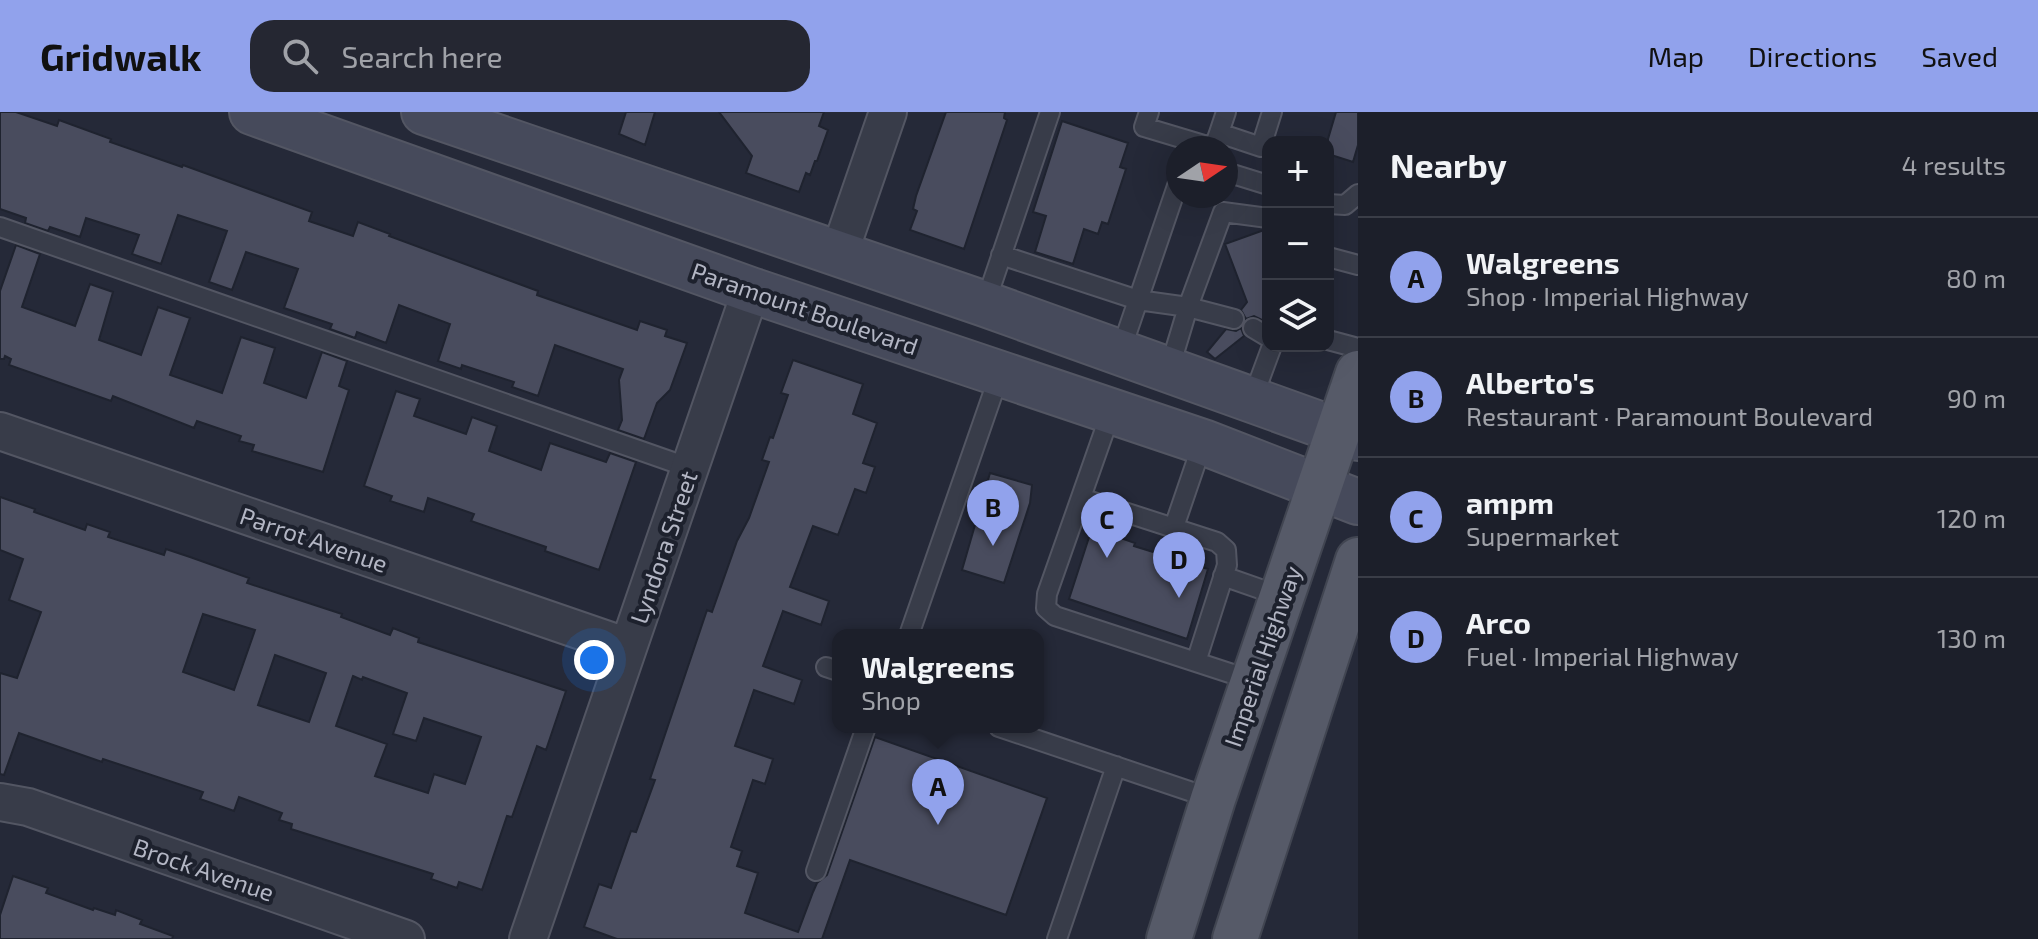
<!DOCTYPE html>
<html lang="en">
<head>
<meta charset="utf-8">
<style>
  :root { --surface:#1c1f2a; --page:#252732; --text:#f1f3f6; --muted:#a0a2a8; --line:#3a3d47; --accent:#91a2ec }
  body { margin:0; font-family:"Exo 2",sans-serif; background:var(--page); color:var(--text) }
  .controls { position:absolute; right:24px; top:24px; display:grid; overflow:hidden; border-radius:16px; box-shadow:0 8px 32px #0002 }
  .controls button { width:72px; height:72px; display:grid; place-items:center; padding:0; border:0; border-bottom:2px solid var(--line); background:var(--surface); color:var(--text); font:40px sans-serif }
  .compass { position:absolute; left:1166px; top:24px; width:72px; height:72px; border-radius:50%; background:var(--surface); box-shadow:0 8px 32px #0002; rotate:77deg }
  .you { position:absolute; left:594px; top:548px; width:28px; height:28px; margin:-20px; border:6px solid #fff; border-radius:50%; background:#1a73e8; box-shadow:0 0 0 12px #1a73e833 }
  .badge { display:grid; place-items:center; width:52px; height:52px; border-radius:50%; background:var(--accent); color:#111; font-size:26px; font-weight:700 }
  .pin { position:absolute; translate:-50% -66px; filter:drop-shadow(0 2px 4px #0008) }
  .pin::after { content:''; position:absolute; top:42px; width:28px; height:24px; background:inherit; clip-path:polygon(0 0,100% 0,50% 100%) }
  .popup { position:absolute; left:832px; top:517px; width:212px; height:104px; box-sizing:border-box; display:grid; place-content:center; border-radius:16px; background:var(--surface); filter:drop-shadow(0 2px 6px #0005); font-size:26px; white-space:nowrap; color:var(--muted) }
  .popup b { font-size:30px; color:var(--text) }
  .popup::after { content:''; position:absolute; left:50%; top:100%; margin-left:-16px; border:16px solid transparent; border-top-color:var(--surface) }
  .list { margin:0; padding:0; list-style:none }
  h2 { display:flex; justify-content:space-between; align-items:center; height:104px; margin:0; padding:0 32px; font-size:34px }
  h2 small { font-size:26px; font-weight:400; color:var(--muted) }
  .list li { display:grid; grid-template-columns:52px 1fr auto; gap:24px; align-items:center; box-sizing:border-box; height:120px; padding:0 32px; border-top:2px solid var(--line) }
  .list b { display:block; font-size:30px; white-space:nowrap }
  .list p { margin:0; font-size:26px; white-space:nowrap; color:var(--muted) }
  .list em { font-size:26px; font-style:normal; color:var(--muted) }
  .icon { flex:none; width:44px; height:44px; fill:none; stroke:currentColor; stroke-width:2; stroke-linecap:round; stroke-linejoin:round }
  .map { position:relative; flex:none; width:1358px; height:827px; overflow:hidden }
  header { display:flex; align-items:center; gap:48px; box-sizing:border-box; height:112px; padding:0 40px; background:var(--accent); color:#111 }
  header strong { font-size:38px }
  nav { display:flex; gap:44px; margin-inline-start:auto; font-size:28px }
  .search { width:560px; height:72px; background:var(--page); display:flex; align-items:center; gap:20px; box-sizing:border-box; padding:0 28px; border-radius:24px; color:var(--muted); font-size:30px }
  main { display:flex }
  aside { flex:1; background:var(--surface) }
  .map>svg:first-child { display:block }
  .building { fill:#494c5e; stroke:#1f232f; stroke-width:2; fill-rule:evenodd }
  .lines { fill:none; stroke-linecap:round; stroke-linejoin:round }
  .service-casing { stroke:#535663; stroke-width:22 }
  .minor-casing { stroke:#535663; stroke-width:40 }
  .secondary-casing { stroke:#535663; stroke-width:48 }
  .primary-casing { stroke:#414551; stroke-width:48 }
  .service { stroke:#383c49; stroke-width:18 }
  .minor { stroke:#383c49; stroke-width:36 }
  .secondary { stroke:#464a5b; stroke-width:44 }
  .primary { stroke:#565a68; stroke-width:44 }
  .labels { text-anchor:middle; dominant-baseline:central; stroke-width:8; stroke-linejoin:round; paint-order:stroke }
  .street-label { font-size:24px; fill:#b3b6c4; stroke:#1d212d }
</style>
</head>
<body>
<header>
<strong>Gridwalk</strong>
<div class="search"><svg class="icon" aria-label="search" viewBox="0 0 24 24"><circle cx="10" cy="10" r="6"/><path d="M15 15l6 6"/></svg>Search here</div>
<nav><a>Map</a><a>Directions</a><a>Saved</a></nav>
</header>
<main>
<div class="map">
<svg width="1358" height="827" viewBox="0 0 1358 827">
  <rect width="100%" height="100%" fill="#252938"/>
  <path class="building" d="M0 0H16L57 14 59 8 111 27 110 30 182 55 183 53 312 100 309 109 353 124 358 110 390 122 389 124 538 179 537 183 637 218 640 209 667 218 665 224 687 231 670 278 657 291 644 327 618 318 622 308 619 268 623 257 555 233 538 284 512 275 514 270 462 253 461 257 438 249 450 212 399 193 386 231 357 220 355 226 330 217 332 212 284 196 298 157 246 140 232 178 209 170 227 119 178 103 161 152 132 142 139 123 86 106 80 125 50 115 48 119 25 111 26 106 0 97Z
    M626 0H655L645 33 619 22Z
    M719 0H824L819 14 828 18 817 49H815L810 63 806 61 799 80 746 61 752 44Z
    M946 0H1005L1004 6 1007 8 964 137 910 118 917 99 913 97 916 84Z
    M1336 0H1358V33L1353 50 1328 42V27Z
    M1062 9 1128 31 1120 55 1126 57 1108 112 1102 110 1098 122 1084 117 1073 152 1035 140 1046 104 1033 100Z
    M1264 118H1268V211L1254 204 1246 207 1241 198 1247 190 1225 132Z
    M16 133 40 142 22 195 75 214 90 172 113 180 99 228 141 243 158 195 190 206 170 263 222 281 241 225 275 236 264 271 306 286 322 240 347 249 339 274 349 278 323 360 252 339 254 333 239 329 241 324 197 309 194 316 113 284 111 289 9 253 11 247 5 244 4 247H0V179Z
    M1241 216 1244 224 1215 247 1207 240 1226 217 1236 219Z
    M793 248 863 272 853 302 877 311 863 351 875 355 866 381 855 377 838 423 813 414 790 475 829 489 821 513 783 499 763 554 802 568 794 592 754 578 735 634 773 647 765 672 753 668 731 735 742 739 737 754 758 761 745 801 798 820 813 780 817 771 827 763 875 625 1047 686 1006 803 850 748 822 827H617L584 815 599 772 611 776 631 719 636 720 655 668 650 667 707 498 712 500 737 429 749 406 769 350 762 348 770 325 773 326 788 283 781 281Z
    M396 279 420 287 414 304 466 322 472 305 497 314 489 339 541 358 550 331 606 350 610 341 636 350 599 458 545 439 546 435 471 409 474 402 428 386 424 400 390 389 392 384 364 374Z
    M990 361 1032 373 1030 391 1004 471 962 458Z
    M0 385 35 397 34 400 85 418 87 412 110 420 108 425 164 443 166 437 190 445 249 466 247 471 342 502 341 505 390 523 393 516 419 526 418 530 566 579 546 638 537 634 512 705 507 704 482 778 459 770 457 776 431 767 433 762 291 717 292 712 279 708 282 701 239 685 234 699 200 687 203 680 103 647 102 650 19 621 4 663 0 662V561L17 566 41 500 9 488 23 447 0 438ZM203 502 255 518 234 578 183 560ZM275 543 326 561 309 610 258 593ZM353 564 362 568 363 565 407 581 393 622 416 629 424 606 481 625 465 672 434 662 428 681 375 664 387 632 336 614Z
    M1092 416 1135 431 1134 434 1208 457 1187 527 1069 487Z
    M13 764 48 776 46 781 93 798 94 796 115 803 116 798 142 808 140 812 173 824 172 827H0V803Z"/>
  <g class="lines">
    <defs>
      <path id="service" d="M1149 0 1144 15 1214 36
        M1219 21 1226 0
        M1214 35 1219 21 1261 35 1272 0
        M1226 60 1268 73
        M1328 92 1345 93 1358 82
        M0 115 690 356
        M1001 143 1138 188 1188 195 1234 207
        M1328 145 1358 153
        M985 192 1050 0
        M1253 216 1268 225
        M1328 228 1358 236
        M1120 241 1178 71
        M1169 258 1188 195 1223 100 1268 106
        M1252 288 1272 234
        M1111 300 1047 482 1046 496 1055 504 1254 569
        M1081 386 1217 430 1226 438 1227 453 1196 550
        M1174 415 1203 330
        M1223 464 1283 485
        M909 523 1000 261
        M826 555 838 559
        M999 615 1213 687
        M816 759 866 615
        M1057 827 1116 654"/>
      <path id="minor" d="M839 142 888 0
        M0 319 628 535
        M0 690 28 695 406 827
        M528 827 751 178"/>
      <path id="secondary" d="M252 0 751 178 1203 330 1358 390
        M424 0 985 192 1358 326"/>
      <path id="primary" d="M1169 827 1213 687 1358 261
        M1235 827 1358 448"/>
    </defs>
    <use href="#service" class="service-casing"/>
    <use href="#minor" class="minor-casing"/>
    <use href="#secondary" class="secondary-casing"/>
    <use href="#primary" class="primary-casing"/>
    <use href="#service" class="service"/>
    <use href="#minor" class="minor"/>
    <use href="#secondary" class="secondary"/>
    <use href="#primary" class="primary"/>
  </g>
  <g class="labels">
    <g class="street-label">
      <text transform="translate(805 196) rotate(19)">Paramount Boulevard</text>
      <text transform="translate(314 427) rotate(19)">Parrot Avenue</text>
      <text transform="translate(663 435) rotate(-71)">Lyndora Street</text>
      <text transform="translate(1262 544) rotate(-71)">Imperial Highway</text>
      <text transform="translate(204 757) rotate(19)">Brock Avenue</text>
    </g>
  </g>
</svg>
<div class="controls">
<button>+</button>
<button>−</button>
<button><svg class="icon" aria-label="layers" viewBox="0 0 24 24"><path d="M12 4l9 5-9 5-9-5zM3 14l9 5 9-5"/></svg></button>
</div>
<svg class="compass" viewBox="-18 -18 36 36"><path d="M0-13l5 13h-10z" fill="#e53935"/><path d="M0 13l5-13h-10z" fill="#a0a2a8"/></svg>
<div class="you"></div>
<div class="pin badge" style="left:938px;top:713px">A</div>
<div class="popup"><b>Walgreens</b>Shop</div>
<div class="pin badge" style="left:993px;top:434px">B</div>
<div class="pin badge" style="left:1107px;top:446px">C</div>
<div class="pin badge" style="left:1179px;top:486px">D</div>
</div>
<aside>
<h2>Nearby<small>4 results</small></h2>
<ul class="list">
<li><span class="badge">A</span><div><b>Walgreens</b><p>Shop · Imperial Highway</p></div><em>80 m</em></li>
<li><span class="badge">B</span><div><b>Alberto's</b><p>Restaurant · Paramount Boulevard</p></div><em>90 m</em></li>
<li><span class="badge">C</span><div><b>ampm</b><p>Supermarket</p></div><em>120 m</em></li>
<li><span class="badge">D</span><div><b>Arco</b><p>Fuel · Imperial Highway</p></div><em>130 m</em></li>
</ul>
</aside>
</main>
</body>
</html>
